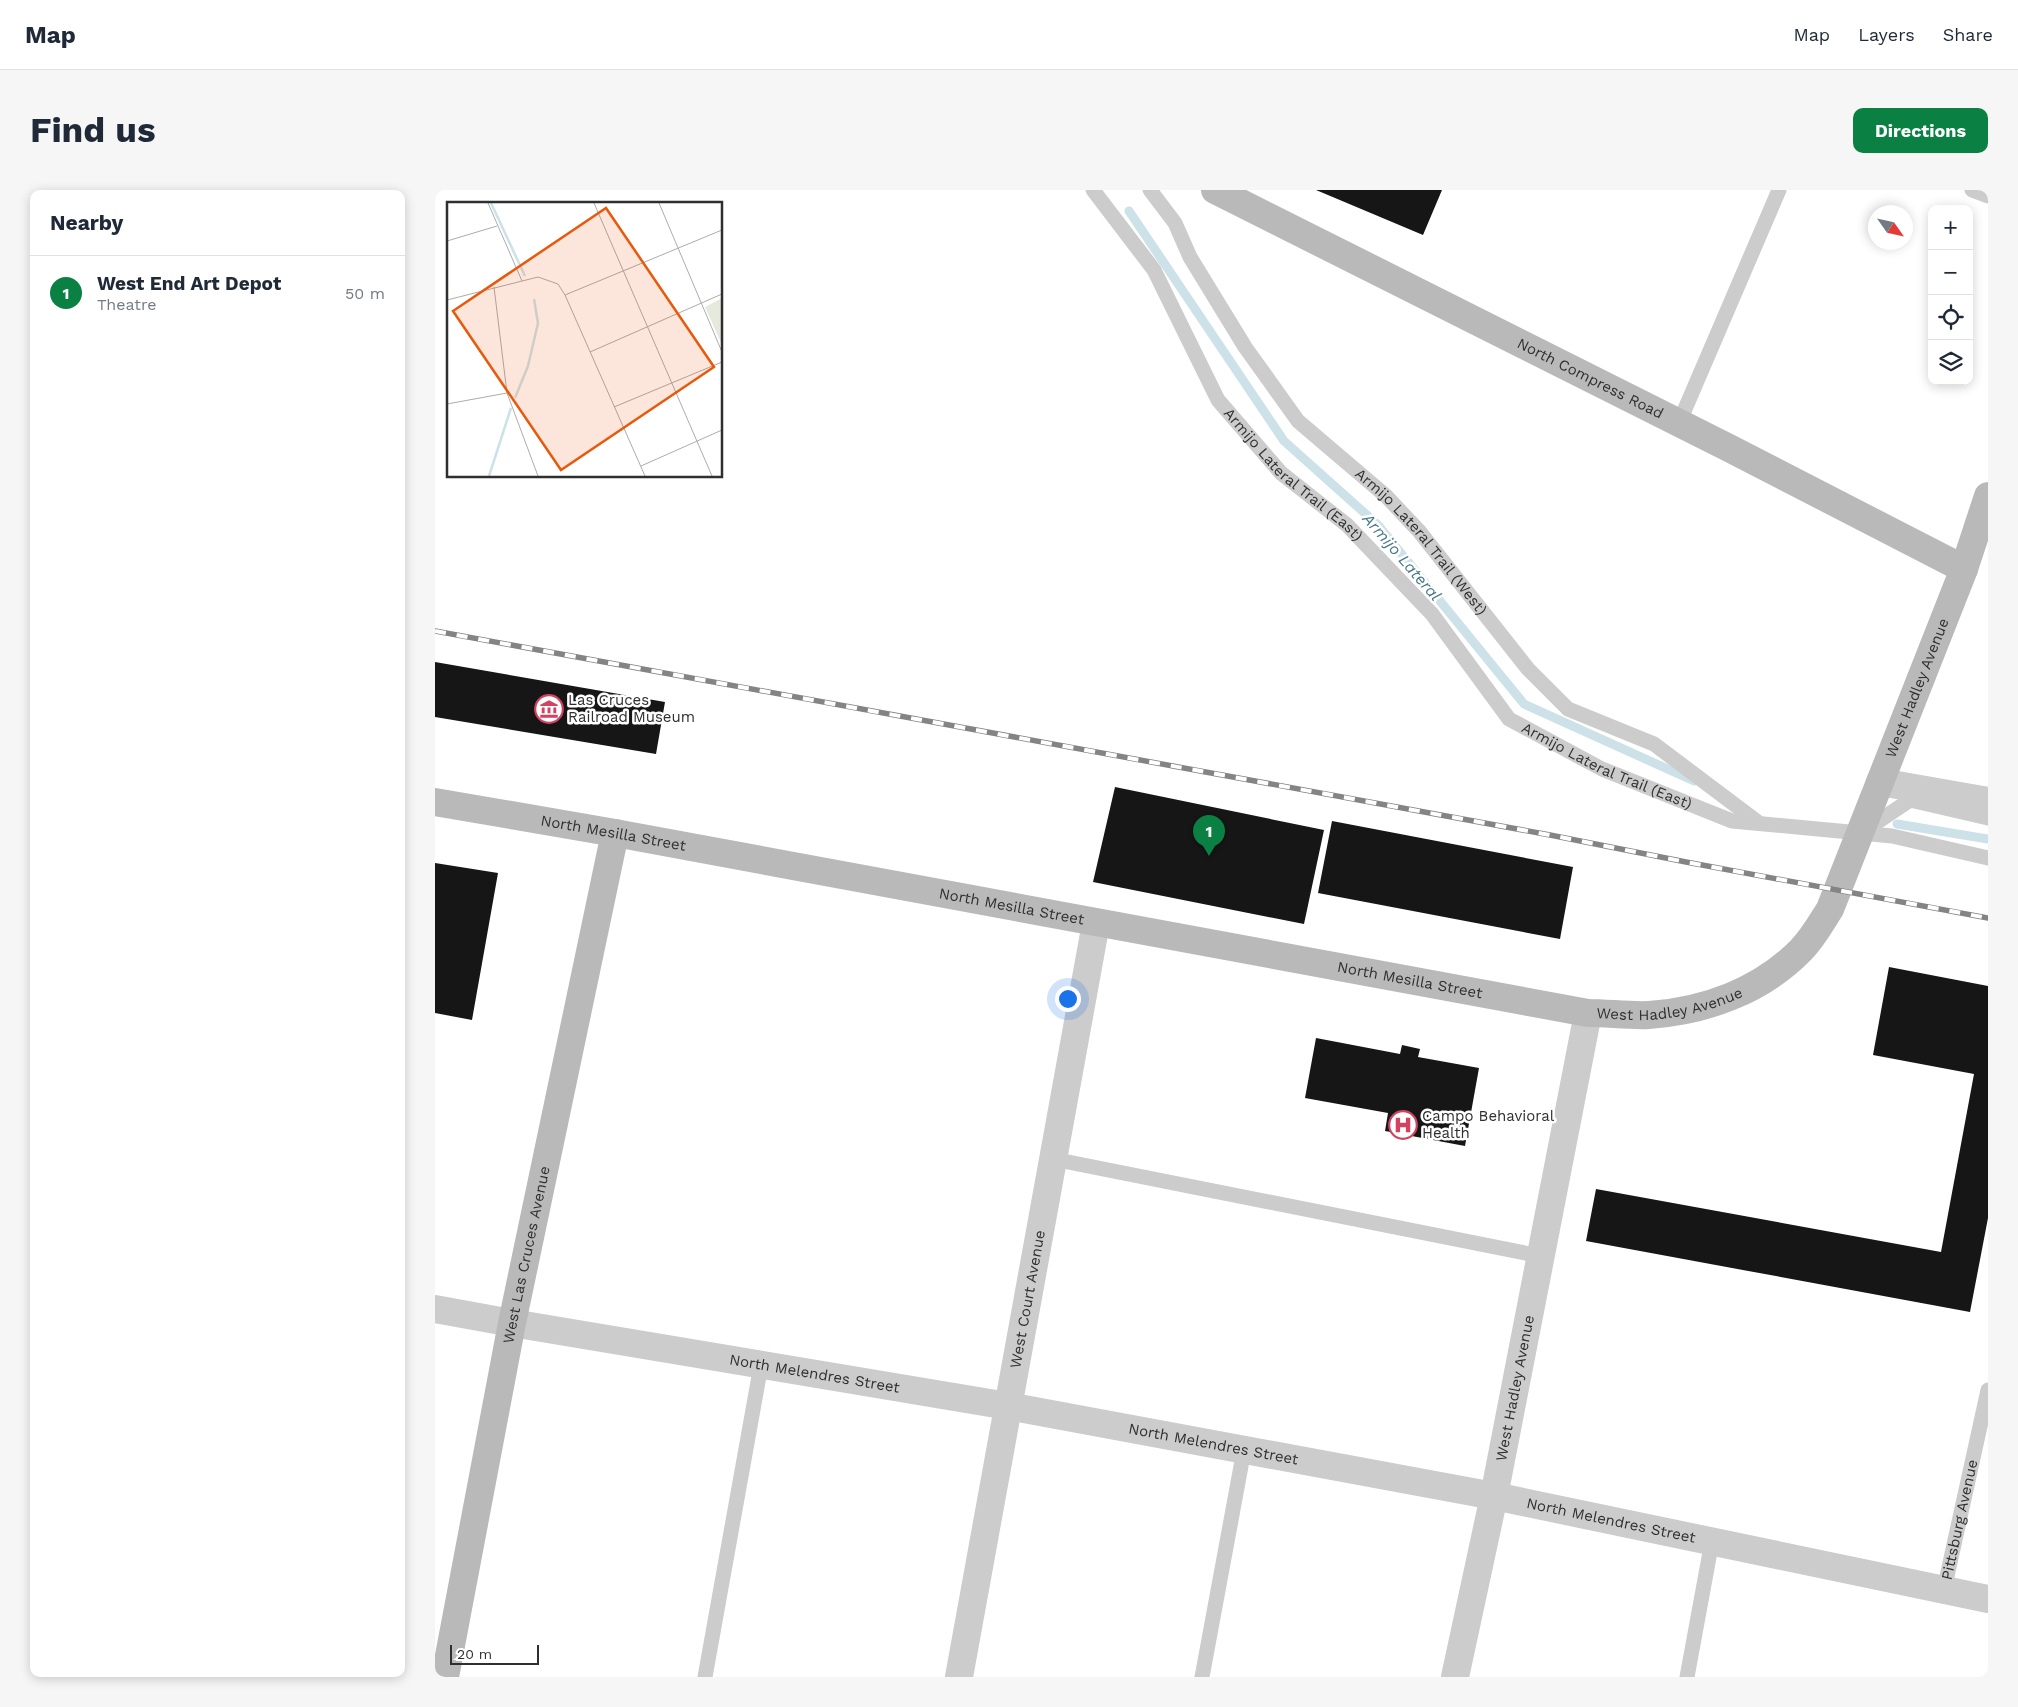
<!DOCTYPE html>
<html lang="en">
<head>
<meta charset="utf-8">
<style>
  :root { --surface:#fff; --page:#f6f6f7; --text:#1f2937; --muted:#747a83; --line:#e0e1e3; --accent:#0b8043 }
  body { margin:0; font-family:"Work Sans",sans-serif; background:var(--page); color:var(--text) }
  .controls { position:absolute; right:15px; top:15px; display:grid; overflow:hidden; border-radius:10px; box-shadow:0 2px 12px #0003 }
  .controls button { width:45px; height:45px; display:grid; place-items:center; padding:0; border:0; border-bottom:1px solid var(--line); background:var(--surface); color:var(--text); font:25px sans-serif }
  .compass { position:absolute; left:1433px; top:15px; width:45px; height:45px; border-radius:50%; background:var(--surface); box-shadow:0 2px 12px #0003; rotate:124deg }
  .scale { position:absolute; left:15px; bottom:12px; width:89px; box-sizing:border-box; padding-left:5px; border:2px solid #2f2f2f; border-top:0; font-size:14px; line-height:18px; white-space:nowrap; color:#2f2f2f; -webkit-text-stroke:4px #fff; paint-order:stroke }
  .you { position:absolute; left:632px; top:808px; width:18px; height:18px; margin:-12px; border:4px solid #fff; border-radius:50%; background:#1a73e8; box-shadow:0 0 0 8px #1a73e833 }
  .badge { display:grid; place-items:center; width:32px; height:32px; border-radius:50%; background:var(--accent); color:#fff; font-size:16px; font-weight:700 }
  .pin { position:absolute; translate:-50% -41px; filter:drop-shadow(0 1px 2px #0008) }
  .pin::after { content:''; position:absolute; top:26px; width:18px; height:15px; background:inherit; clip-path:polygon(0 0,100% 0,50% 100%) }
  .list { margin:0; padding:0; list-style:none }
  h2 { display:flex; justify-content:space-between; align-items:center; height:65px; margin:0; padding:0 20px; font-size:21px }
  h2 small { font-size:16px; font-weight:400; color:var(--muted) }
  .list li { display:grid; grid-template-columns:32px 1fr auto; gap:15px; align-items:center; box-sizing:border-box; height:75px; padding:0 20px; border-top:1px solid var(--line) }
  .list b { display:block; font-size:19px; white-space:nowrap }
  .list p { margin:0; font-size:16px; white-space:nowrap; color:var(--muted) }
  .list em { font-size:16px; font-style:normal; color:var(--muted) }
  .icon { flex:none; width:28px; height:28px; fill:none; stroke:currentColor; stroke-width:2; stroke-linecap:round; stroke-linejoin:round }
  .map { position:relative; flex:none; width:1553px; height:1487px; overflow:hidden; border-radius:10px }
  header { display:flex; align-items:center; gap:30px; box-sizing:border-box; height:70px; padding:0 25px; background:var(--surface); border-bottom:1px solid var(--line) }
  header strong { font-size:24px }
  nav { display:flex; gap:28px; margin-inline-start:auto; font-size:18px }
  .intro { display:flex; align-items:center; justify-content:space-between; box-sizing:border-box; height:120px; padding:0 30px }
  h1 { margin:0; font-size:35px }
  .button { padding:12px 22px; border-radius:10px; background:var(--accent); color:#fff; font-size:18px; font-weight:700 }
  main { display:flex; gap:30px; padding:0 30px }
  aside { flex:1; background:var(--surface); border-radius:10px; box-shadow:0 2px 12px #0003 }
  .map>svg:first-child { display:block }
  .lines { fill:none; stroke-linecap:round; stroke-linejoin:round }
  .stream { stroke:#cce1e8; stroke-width:9 }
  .building { fill:#161616 }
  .lane { stroke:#ccc; stroke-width:15 }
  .street { stroke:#ccc; stroke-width:28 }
  .secondary { stroke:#b9b9b9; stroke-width:28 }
  .rail-casing { stroke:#848484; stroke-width:5.5 }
  .rail { stroke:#fff; stroke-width:4; stroke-dasharray:11; stroke-linecap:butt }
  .labels { text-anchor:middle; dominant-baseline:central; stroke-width:5; stroke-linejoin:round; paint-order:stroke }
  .street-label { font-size:15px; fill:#2f2f2f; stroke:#fff }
  .poi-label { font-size:15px; fill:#2f2f2f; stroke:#fff; text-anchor:start }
  .water-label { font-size:16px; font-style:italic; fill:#457788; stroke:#fff }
  .inset-river { fill:none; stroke:#cce1e8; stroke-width:2.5 }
  .inset-road { fill:none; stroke:#acacac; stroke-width:1 }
  .view { fill:#e8590c; fill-opacity:0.15; stroke:#e8590c; stroke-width:2.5 }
  .inset-edge { fill:none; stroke:#2f2f2f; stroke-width:2.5 }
</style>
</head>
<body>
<header>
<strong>Map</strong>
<nav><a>Map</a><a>Layers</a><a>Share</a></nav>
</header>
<div class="intro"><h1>Find us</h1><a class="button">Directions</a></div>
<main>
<aside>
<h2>Nearby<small></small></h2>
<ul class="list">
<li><span class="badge">1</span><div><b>West End Art Depot</b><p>Theatre</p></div><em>50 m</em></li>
</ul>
</aside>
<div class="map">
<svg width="1553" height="1487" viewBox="0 0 1553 1487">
  <rect width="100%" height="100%" fill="#fff"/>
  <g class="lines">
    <path class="stream" d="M694 21 849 251 943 335 1089 514 1259 591
      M1462 634 1553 649"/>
  </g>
  <path class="building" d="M881 0H1007L988 45Z
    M0 472 230 512 221 564 0 527Z
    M680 597 889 640 869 734 658 692Z
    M897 631 1138 677 1125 749 883 703Z
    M0 673 63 683 37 830 0 823Z
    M1454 777 1553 796V1028L1535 1122 1151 1051 1161 999 1506 1062 1539 884 1438 865Z
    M881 848 965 864 967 855 985 859 983 867 1044 878 1030 956 950 941 953 923 870 908Z"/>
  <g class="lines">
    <g class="lane">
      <path id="s1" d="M658 0 719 80 783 210 846 283 912 335 997 424 1074 529 1167 579 1297 631 1457 646 1553 668"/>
      <path id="s2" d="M715 0 740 33 755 67 810 157 863 231 951 306 984 341 1093 479 1133 519 1219 554 1324 633"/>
      <path d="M1537 0 1553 6"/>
      <path d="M1244 233 1344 0"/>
      <path d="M1429 641 1475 610 1553 628"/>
      <path d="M618 969 1105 1066"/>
      <path id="s3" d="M1509 1400 1553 1200"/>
      <path d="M270 1487 326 1175"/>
      <path d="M767 1487 809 1260"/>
      <path d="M1252 1487 1277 1351"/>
    </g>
    <g class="street">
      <path d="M1445 592 1553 611"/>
      <path id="s4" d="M0 1119 77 1133 573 1216 1059 1306 1553 1409"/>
      <path id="s5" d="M524 1487 661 733"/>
      <path id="s6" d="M1020 1487 1059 1306 1153 823"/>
    </g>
    <g class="secondary">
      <path id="s7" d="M780 0 1294 258 1529 379"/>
      <path id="s8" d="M0 612 180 643 1153 823C1173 823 1194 826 1214 825 1270 821 1326 801 1366 760 1378 748 1386 733 1395 719L1529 379 1553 306"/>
      <path id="s9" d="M10 1487 77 1133 180 643"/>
    </g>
    <defs>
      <path id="rail" d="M0 441 1115 645 1251 672 1553 728"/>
    </defs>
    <use href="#rail" class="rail-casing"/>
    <use href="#rail" class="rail"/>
  </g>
  <defs>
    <symbol id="museum-ring" viewBox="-11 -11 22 22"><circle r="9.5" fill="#fff" stroke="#d34360" stroke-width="1.5"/><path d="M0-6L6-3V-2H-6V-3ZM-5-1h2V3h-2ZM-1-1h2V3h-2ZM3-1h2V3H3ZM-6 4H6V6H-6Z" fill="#d34360"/></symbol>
    <symbol id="hospital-ring" viewBox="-11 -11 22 22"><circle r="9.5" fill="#fff" stroke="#d34360" stroke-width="1.5"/><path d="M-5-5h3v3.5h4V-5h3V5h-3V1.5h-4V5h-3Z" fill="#d34360"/></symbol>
  </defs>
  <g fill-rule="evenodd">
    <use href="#museum-ring" x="98" y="503" width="32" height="32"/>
    <use href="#hospital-ring" x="952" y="919" width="32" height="32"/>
  </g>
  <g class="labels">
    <g class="street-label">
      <text stroke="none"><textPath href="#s7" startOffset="420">North Compress Road</textPath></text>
      <text stroke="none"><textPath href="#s1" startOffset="352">Armijo Lateral Trail (East)</textPath></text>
      <text stroke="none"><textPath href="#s2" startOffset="448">Armijo Lateral Trail (West)</textPath></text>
      <text stroke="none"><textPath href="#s8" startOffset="1690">West Hadley Avenue</textPath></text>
      <text stroke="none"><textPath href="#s1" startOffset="788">Armijo Lateral Trail (East)</textPath></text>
      <text stroke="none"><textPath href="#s8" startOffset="181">North Mesilla Street</textPath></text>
      <text stroke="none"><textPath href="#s8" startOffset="586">North Mesilla Street</textPath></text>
      <text stroke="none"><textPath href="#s8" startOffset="991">North Mesilla Street</textPath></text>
      <text stroke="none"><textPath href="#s8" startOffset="1255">West Hadley Avenue</textPath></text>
      <text stroke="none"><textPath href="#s9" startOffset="430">West Las Cruces Avenue</textPath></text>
      <text stroke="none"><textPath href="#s5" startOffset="384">West Court Avenue</textPath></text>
      <text stroke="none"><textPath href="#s4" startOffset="385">North Melendres Street</textPath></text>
      <text stroke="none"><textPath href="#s6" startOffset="295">West Hadley Avenue</textPath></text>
      <text stroke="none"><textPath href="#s4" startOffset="790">North Melendres Street</textPath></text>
      <text stroke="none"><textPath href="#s3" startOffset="72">Pittsburg Avenue</textPath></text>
      <text stroke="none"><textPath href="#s4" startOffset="1195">North Melendres Street</textPath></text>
    </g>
    <g class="poi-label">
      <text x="133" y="510">Las Cruces<tspan x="133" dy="17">Railroad Museum</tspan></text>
      <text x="987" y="926">Campo Behavioral<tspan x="987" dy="17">Health</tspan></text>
    </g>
    <g class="water-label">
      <text transform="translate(967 367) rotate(49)">Armijo Lateral</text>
    </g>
  </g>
  <g transform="translate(12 12)">
    <rect width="275" height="275" fill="#fff"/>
    <path d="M275 96V143L258 105Z" fill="#e6eade"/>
    <path class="inset-river" d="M44 1 78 74M68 196 81 164 91 121 87 97M42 274 64 206"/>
    <path class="inset-road" d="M41 1 75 79M147 1 265 274M212 1 275 150M0 39 50 24M47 85 60 191 91 274M118 93 275 28M0 98 91 75 111 82 118 93 198 274M143 150 275 92M0 202 60 191M167 205 275 160M194 264 275 228"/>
    <path class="view" d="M159 6 267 165 114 268 6 109Z"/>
    <rect width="275" height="275" class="inset-edge"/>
  </g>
</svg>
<div class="controls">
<button>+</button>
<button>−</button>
<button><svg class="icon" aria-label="locate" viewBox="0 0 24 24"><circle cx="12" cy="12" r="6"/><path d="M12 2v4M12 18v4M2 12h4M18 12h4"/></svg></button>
<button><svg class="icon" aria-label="layers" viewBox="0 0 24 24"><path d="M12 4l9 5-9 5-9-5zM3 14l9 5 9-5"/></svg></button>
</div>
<svg class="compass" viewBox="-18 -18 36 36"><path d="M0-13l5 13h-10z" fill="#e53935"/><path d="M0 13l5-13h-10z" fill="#747a83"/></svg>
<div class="scale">20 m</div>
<div class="you"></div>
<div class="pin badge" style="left:774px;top:666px">1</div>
</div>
</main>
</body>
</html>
